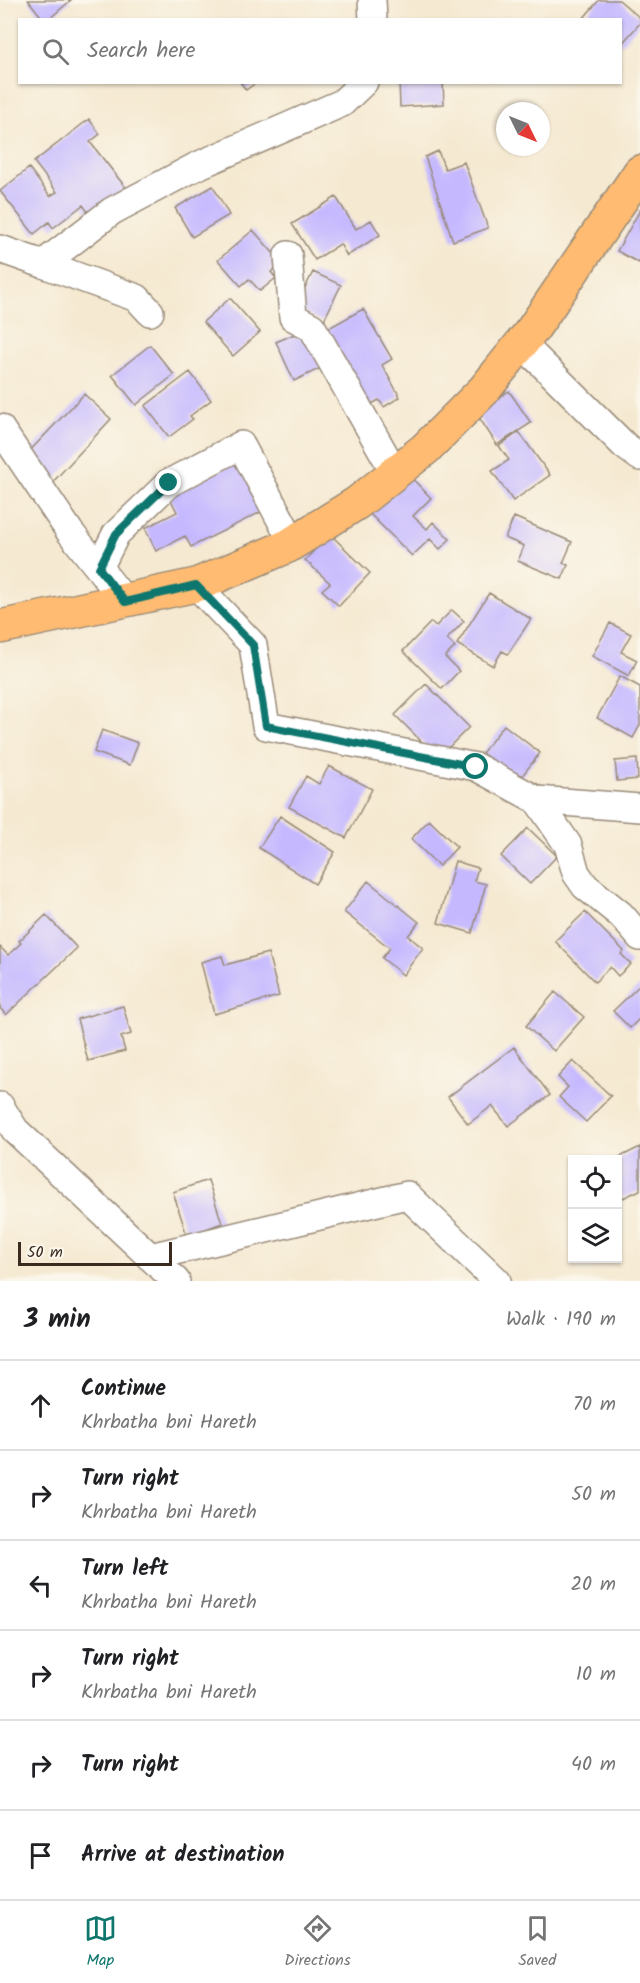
<!DOCTYPE html>
<html lang="en">
<head>
<meta charset="utf-8">
<style>
  :root { --surface:#fff; --page:#f2f2f2; --text:#202124; --muted:#757577; --line:#e0e0e0; --accent:#0f766e }
  body { margin:0; font-family:Kalam,sans-serif; background:var(--page); color:var(--text) }
  .controls { position:absolute; right:18px; bottom:18px; display:grid; overflow:hidden; border-radius:0px; box-shadow:0 2px 4px #0004 }
  .controls button { width:54px; height:54px; display:grid; place-items:center; padding:0; border:0; border-bottom:2px solid var(--line); background:var(--surface); color:var(--text); font:30px sans-serif }
  .compass { position:absolute; left:496px; top:102px; width:54px; height:54px; border-radius:50%; background:var(--surface); box-shadow:0 2px 4px #0004; rotate:133deg }
  .scale { position:absolute; left:18px; bottom:15px; width:154px; box-sizing:border-box; padding-left:6px; border:3px solid #3b2a1e; border-top:0; font-size:16px; line-height:21px; white-space:nowrap; color:#3b2a1e; -webkit-text-stroke:4px #fbf7ec; paint-order:stroke }
  .stop { position:absolute; width:18px; height:18px; margin:-14px; border:4px solid #0f766e; border-radius:50%; background:#fff }
  .stop.end { background:#0f766e; border-color:#fff; box-shadow:0 2px 6px #0008 }
  .list { margin:0; padding:0; list-style:none }
  h2 { display:flex; justify-content:space-between; align-items:center; height:78px; margin:0; padding:0 24px; font-size:26px }
  h2 small { font-size:20px; font-weight:400; color:var(--muted) }
  .list li { display:grid; grid-template-columns:39px 1fr auto; gap:18px; align-items:center; box-sizing:border-box; height:90px; padding:0 24px; border-top:2px solid var(--line) }
  .list b { display:block; font-size:22px; white-space:nowrap }
  .list p { margin:0; font-size:20px; white-space:nowrap; color:var(--muted) }
  .list em { font-size:20px; font-style:normal; color:var(--muted) }
  .icon { flex:none; width:33px; height:33px; fill:none; stroke:currentColor; stroke-width:2; stroke-linecap:round; stroke-linejoin:round }
  .map { position:relative; flex:none; width:640px; height:1281px; overflow:hidden }
  .search { position:absolute; background:var(--surface); box-shadow:0 2px 4px #0004; left:18px; right:18px; top:18px; height:66px; display:flex; align-items:center; gap:15px; box-sizing:border-box; padding:0 21px; border-radius:0px; color:var(--muted); font-size:22px }
  .sheet { height:618px; background:var(--surface) }
  nav { display:flex; justify-content:space-around; align-items:center; box-sizing:border-box; height:84px; border-top:2px solid var(--line); background:var(--surface); font-size:16px; color:var(--muted) }
  nav a { display:grid; justify-items:center; gap:3px }
  nav .on { color:var(--accent) }
  .map>svg:first-child { display:block }
  .building { fill:#c5b8ff }
  .lines { fill:none; stroke-linecap:round; stroke-linejoin:round }
  .minor-casing { stroke:#988a78; stroke-width:30 }
  .major-casing { stroke:#988a78; stroke-width:36 }
  .minor { stroke:#fff; stroke-width:27 }
  .major { stroke:#febb71; stroke-width:33 }
  .route { stroke:#0f766e; stroke-width:8 }
</style>
</head>
<body>
<div class="map">
<svg width="640" height="1281" viewBox="0 0 640 1281">
  <rect width="100%" height="100%" fill="#fbf7ec"/>
  <filter id="ink" filterUnits="userSpaceOnUse"><feTurbulence type="fractalNoise" baseFrequency=".0167" numOctaves="2"/><feDisplacementMap in="SourceGraphic" scale="12" xChannelSelector="R" yChannelSelector="G"/><feConvolveMatrix kernelMatrix="1 2 1 2 8 2 1 2 1" color-interpolation-filters="sRGB"/></filter>
  <filter id="wash" filterUnits="userSpaceOnUse"><feTurbulence type="fractalNoise" baseFrequency=".008" numOctaves="4" result="noise"/><feDisplacementMap in="SourceGraphic" scale="24" xChannelSelector="R" yChannelSelector="G"/><feGaussianBlur stdDeviation="1.35" result="paint"/><feColorMatrix in="noise" values="0 0 0 0 0 0 0 0 0 0 0 0 0 0 0 0 0 1.4 0 .05"/><feComposite in="paint" operator="in"/></filter>
  <g filter="url(#wash)">
    <rect width="100%" height="100%" fill="#f5e9d1"/>
    <g id="blocks">
      <path class="building" d="M28 0H71L48 20H44Z
        M599 0H619L640 18V23L620 46V20H582Z
        M240 82H257L246 90Z
        M399 82H443L444 104 400 107Z
        M89 119 100 134 90 142 126 188 91 216 83 205 53 228 49 222 34 234 0 191 29 168 50 196 57 192 34 162Z
        M438 151 445 169 464 162 488 228 453 241 425 157Z
        M213 186 229 215 192 237 175 208Z
        M336 197 356 229 371 220 380 235 347 256 340 244 315 260 292 224Z
        M640 210V261L639 263 617 251Z
        M253 230 282 263 271 272 276 278 260 291 249 279 241 286 218 260Z
        M313 272 341 285 323 322 295 308Z
        M230 298 260 332 233 356 203 322Z
        M363 309 392 359 382 365 400 397 384 407 379 400 366 407 325 330Z
        M304 330 321 368 294 381 276 342Z
        M150 345 174 375 136 405 112 375Z
        M190 372 211 400 190 416 193 419 169 437 145 406Z
        M509 391 531 423 497 445 476 413Z
        M84 394 111 419 51 484 23 458Z
        M519 432 550 475 513 501 492 471 509 460 499 446Z
        M239 461 263 511 191 547 185 536 156 551 145 528 177 512 169 496Z
        M404 470 431 498 413 516 427 529 433 522 450 539 440 549 430 539 412 556 365 509Z
        M514 517 572 542 563 563 568 565 562 579 518 561 524 546 505 538Z
        M330 534 370 573 339 606 322 590 330 583 305 560Z
        M489 593 531 619 508 654 502 651 493 666 457 644Z
        M452 610 464 621 447 639 455 647 445 657 459 671 442 689 403 651 431 622 436 626Z
        M610 623 631 634 621 652 637 660 629 676 592 656Z
        M620 676 640 687V725L633 738 597 718Z
        M426 684 469 727 438 758 395 715Z
        M504 725 540 753 518 781 482 753Z
        M102 730 138 743 130 765 94 752Z
        M637 759 638 779 617 781 615 761Z
        M329 766 372 789 346 838 289 807 306 776 319 784Z
        M280 816 335 852 315 884 259 848Z
        M429 820 457 847 439 866 411 839Z
        M528 828 557 856 530 884 501 856Z
        M455 861 478 868 474 881 486 884 472 933 438 923Z
        M368 881 419 922 408 936 423 948 403 975 382 958 390 948 344 912Z
        M585 912 624 951 621 954 631 964 618 976 610 967 595 982 555 941Z
        M46 915 77 948 6 1015 0 1008V947L8 955 21 943 19 941Z
        M268 953 279 996 214 1014 201 962 222 956 225 965Z
        M640 985V1018L630 1028 613 1011Z
        M555 992 584 1017 554 1051 526 1026Z
        M123 1006 131 1034 121 1037 125 1051 88 1061 77 1019Z
        M514 1047 550 1095 508 1126 492 1106 468 1124 448 1097Z
        M573 1061 611 1096 586 1122 559 1097 568 1087 558 1077Z
        M640 1147V1190L623 1198 618 1187V1158Z
        M208 1180 222 1223 187 1236 173 1192Z"/>
    </g>
  </g>
  <g filter="url(#ink)">
    <use href="#blocks" fill-opacity="0" stroke="#988a78" stroke-width="1.5"/>
    <g class="lines">
      <defs>
        <path id="minor" d="M372 0 373 20
          M0 249 43 264 112 211 197 166 342 103 364 82
          M288 255 293 317 312 327 395 473
          M43 264 137 298 150 312
          M522 344 625 446 640 457
          M0 428 70 532 125 601
          M99 568 116 534 169 483 241 445 293 543
          M196 585 253 645 266 726 476 767 537 800 640 808
          M537 800 568 845 576 873 585 886 621 915 640 937
          M0 1106 15 1130 176 1281
          M150 1257 407 1195 497 1281"/>
        <path id="major" d="M0 627 196 585 288 546 357 503 425 449 484 390 533 329 640 172"/>
      </defs>
      <use href="#minor" class="minor-casing"/>
      <use href="#major" class="major-casing"/>
      <use href="#minor" class="minor"/>
      <use href="#major" class="major"/>
    </g>
  </g>
  <g class="lines" filter="url(#ink)">
    <path class="route" d="M169 483 116 534 99 568 125 602 196 585 253 645 266 726 476 767"/>
  </g>
</svg>
<div class="controls">
<button><svg class="icon" aria-label="locate" viewBox="0 0 24 24"><circle cx="12" cy="12" r="6"/><path d="M12 2v4M12 18v4M2 12h4M18 12h4"/></svg></button>
<button><svg class="icon" aria-label="layers" viewBox="0 0 24 24"><path d="M12 4l9 5-9 5-9-5zM3 14l9 5 9-5"/></svg></button>
</div>
<svg class="compass" viewBox="-18 -18 36 36"><path d="M0-13l5 13h-10z" fill="#e53935"/><path d="M0 13l5-13h-10z" fill="#757577"/></svg>
<div class="scale">50 m</div>
<div class="stop" style="left:476px;top:767px"></div>
<div class="stop end" style="left:169px;top:483px"></div>
<div class="search"><svg class="icon" aria-label="search" viewBox="0 0 24 24"><circle cx="10" cy="10" r="6"/><path d="M15 15l6 6"/></svg>Search here</div>
</div>
<section class="sheet">
<h2>3 min<small>Walk · 190 m</small></h2>
<ul class="list">
<li><svg class="icon" aria-label="ahead" viewBox="0 0 24 24"><path d="M12 20V5M6 11l6-6 6 6"/></svg><div><b>Continue</b><p>Khrbatha bni Hareth</p></div><em>70 m</em></li>
<li><svg class="icon" aria-label="right" viewBox="0 0 24 24"><path d="M7 20v-9h11M14 6l5 5-5 5"/></svg><div><b>Turn right</b><p>Khrbatha bni Hareth</p></div><em>50 m</em></li>
<li><svg class="icon" aria-label="left" viewBox="0 0 24 24"><path d="M17 20v-9H6M10 6l-5 5 5 5"/></svg><div><b>Turn left</b><p>Khrbatha bni Hareth</p></div><em>20 m</em></li>
<li><svg class="icon" aria-label="right" viewBox="0 0 24 24"><path d="M7 20v-9h11M14 6l5 5-5 5"/></svg><div><b>Turn right</b><p>Khrbatha bni Hareth</p></div><em>10 m</em></li>
<li><svg class="icon" aria-label="right" viewBox="0 0 24 24"><path d="M7 20v-9h11M14 6l5 5-5 5"/></svg><div><b>Turn right</b></div><em>40 m</em></li>
<li><svg class="icon" aria-label="arrive" viewBox="0 0 24 24"><path d="M6 21V4h12l-3 4 3 4H6"/></svg><div><b>Arrive at destination</b></div></li>
</ul>
</section>
<nav>
<a class="on"><svg class="icon" aria-label="map" viewBox="0 0 24 24"><path d="M3 6l6-2 6 2 6-2v14l-6 2-6-2-6 2zM9 4v14M15 6v14"/></svg>Map</a>
<a><svg class="icon" aria-label="directions" viewBox="0 0 24 24"><path d="M12 3l9 9-9 9-9-9zM9 14v-3h6M13 9l2 2-2 2"/></svg>Directions</a>
<a><svg class="icon" aria-label="saved" viewBox="0 0 24 24"><path d="M7 4h10v16l-5-4-5 4z"/></svg>Saved</a>
</nav>
</body>
</html>
